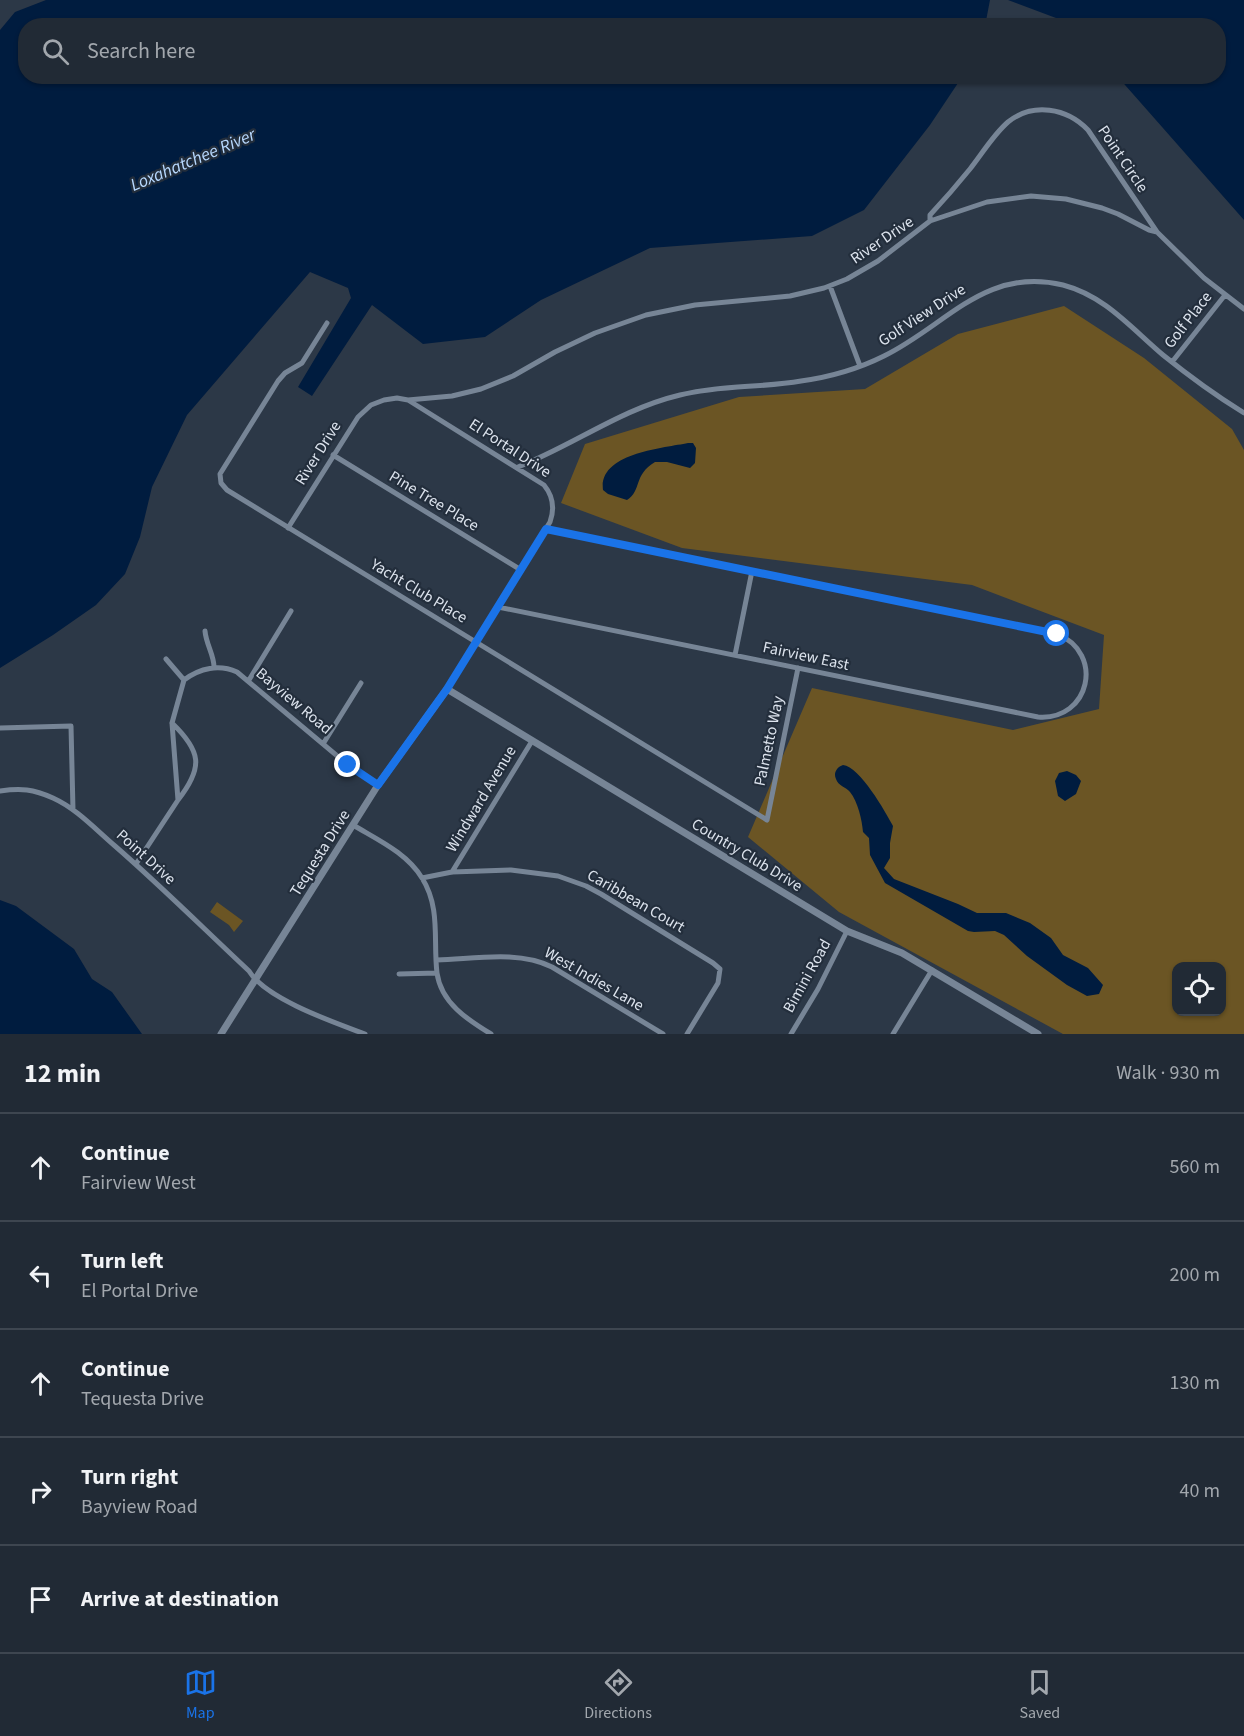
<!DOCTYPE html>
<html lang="en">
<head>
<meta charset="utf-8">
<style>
  :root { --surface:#212a35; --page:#2d3641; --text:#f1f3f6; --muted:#a2a7ad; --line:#3e4650; --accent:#1a73e8 }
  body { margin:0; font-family:"Source Sans 3",sans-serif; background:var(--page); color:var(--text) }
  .controls { position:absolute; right:18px; bottom:18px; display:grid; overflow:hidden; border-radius:12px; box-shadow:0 2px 4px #0004 }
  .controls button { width:54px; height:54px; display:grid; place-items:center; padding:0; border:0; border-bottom:2px solid var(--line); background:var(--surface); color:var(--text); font:30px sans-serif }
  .stop { position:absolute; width:18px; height:18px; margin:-14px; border:4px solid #1a73e8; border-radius:50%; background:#fff }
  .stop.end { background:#1a73e8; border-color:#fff; box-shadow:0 2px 6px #0008 }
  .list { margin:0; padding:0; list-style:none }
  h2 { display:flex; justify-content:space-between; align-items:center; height:78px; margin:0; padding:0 24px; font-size:26px }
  h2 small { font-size:20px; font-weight:400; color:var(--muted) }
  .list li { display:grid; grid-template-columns:39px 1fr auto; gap:18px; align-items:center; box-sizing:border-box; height:108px; padding:0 24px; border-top:2px solid var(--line) }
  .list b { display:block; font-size:22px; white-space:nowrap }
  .list p { margin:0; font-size:20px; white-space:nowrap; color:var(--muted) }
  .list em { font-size:20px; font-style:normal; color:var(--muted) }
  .icon { flex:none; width:33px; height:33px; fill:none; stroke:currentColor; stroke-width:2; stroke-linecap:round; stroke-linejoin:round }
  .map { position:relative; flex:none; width:1244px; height:1034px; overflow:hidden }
  .search { position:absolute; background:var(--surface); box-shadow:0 2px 4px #0004; left:18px; right:18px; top:18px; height:66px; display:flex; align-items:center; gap:15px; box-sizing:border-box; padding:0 21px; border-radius:24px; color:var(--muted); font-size:22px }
  .sheet { height:618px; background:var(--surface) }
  nav { display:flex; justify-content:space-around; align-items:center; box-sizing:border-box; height:84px; border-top:2px solid var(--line); background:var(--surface); font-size:16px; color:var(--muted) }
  nav a { display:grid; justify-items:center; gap:3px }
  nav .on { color:var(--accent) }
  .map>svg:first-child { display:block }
  .green { fill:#6b5524; fill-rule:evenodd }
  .water { fill:#001c3f }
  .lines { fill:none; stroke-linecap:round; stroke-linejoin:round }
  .minor { stroke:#778596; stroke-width:5 }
  .tertiary { stroke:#778596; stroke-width:7 }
  .route { stroke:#1a73e8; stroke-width:8 }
  .labels { text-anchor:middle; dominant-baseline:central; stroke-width:4.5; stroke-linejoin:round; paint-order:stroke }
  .street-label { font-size:16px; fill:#dce3ed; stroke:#232e3c }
  .water-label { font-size:18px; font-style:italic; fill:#b7d8fe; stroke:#232e3c }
</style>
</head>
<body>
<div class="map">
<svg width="1244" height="1034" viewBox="0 0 1244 1034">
  <rect width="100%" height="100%" fill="#2c3847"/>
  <path class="green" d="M1064 306 1144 358 1232 429 1244 450V1034H1063L839 912 748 837 812 688 1013 730 1099 709 1104 635 972 585 682 548 561 503 585 444 739 397 865 389 958 334ZM1176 966H1222V1011H1176Z
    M217 902 243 921 234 932 229 925 210 912Z"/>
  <path class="water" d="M46 0H990L985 26H26V76L962 77 930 125 864 210 812 236 650 248 541 300 485 337 423 344 372 305 312 396 298 387 351 298 348 288 310 272 187 415 152 487 140 537 125 574 96 605 53 635 0 668V30L15 12Z
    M1008 0H1244V220L1118 77 1218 76V26L1069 25 1064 21Z
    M688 443H693L696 448 695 463 690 468 667 462H655C633 475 642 491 627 500L608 494 603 490C598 453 664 448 688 443Z
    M843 765C860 767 885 811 893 826L890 843V858L884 868 894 879 958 904 977 913H1006L1030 923 1051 938 1063 955 1088 968 1103 985 1099 994 1087 996 1067 985 1027 956 1004 935 995 931 974 932 968 931 885 883 870 855 869 838 863 832C862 820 858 802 850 792 846 787 838 786 836 779 833 773 837 767 843 765Z
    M1067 771 1076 775 1081 781 1076 794 1065 801 1058 796 1055 781 1059 773Z
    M0 900 16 906 74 949 92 979 112 992 142 1034H0Z"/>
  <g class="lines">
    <path class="minor" d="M930 221V215C944 200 957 185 970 169 982 154 993 135 1008 122 1033 102 1067 108 1088 130L1157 232
      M830 286 860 366
      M327 323 302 363 285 373 278 381 220 474 221 483 227 490 767 820 798 668
      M1172 362 1225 295
      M408 400 452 396 481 389 513 376 555 352 595 333 646 315 695 305 790 296 824 288 847 279 878 261 930 221 987 202 1031 196 1066 199 1102 208 1118 214 1149 230 1157 232 1204 278 1244 309
      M333 455 521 570
      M518 467C574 445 621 409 680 395 720 385 761 388 801 381 830 377 858 369 884 356 946 326 985 266 1063 285 1105 296 1131 328 1163 355 1189 376 1215 395 1244 413
      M288 528 358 417 371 405 384 400 397 398 408 400 544 485C553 496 555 508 550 522L447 689
      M498 607 1038 717C1090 721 1105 653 1057 634L546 529
      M205 631C206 644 214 655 214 667
      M735 655 752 571
      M184 680C200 668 219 664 237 672L348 765 378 785
      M249 680 291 611
      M172 723C201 751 204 767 178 800
      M0 728 71 726 73 810
      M323 744 361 683
      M0 791C21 788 33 789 53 798 77 809 95 829 115 846 161 886 204 929 249 971 266 999 333 1022 365 1034
      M353 825C378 840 407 853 422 878 441 908 433 941 437 973 441 1003 468 1020 491 1034
      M136 864 178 800 172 723 184 680 166 659
      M452 872 532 741
      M422 878 452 872 511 870 558 876 586 886 601 894 713 963 720 969 718 983 687 1034
      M437 960C474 959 518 950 552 967L663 1034
      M399 974 437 973
      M791 1034 818 989 847 931
      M893 1034 932 970"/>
    <path class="tertiary" d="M221 1034 378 785 447 689 847 931 902 953 1038 1034"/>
  </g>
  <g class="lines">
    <path class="route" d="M348 765 378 785 447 689 546 529 1057 634"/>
  </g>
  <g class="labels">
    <g class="street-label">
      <text transform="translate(1123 159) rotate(56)">Point Circle</text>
      <text transform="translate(882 240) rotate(-34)">River Drive</text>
      <text transform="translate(922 315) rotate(-33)">Golf View Drive</text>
      <text transform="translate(1188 320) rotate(-52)">Golf Place</text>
      <text transform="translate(510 448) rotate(33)">El Portal Drive</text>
      <text transform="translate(318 453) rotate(-58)">River Drive</text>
      <text transform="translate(434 501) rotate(31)">Pine Tree Place</text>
      <text transform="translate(419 591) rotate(31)">Yacht Club Place</text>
      <text transform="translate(806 656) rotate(12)">Fairview East</text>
      <text transform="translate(294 701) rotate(40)">Bayview Road</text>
      <text transform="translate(769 741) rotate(-78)">Palmetto Way</text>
      <text transform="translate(481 799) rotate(-59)">Windward Avenue</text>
      <text transform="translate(320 853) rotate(-58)">Tequesta Drive</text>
      <text transform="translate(747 855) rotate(31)">Country Club Drive</text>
      <text transform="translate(146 857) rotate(42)">Point Drive</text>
      <text transform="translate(636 901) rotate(30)">Caribbean Court</text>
      <text transform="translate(807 976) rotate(-61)">Bimini Road</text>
      <text transform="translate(594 979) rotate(30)">West Indies Lane</text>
    </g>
    <g class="water-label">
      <text transform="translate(193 160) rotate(-23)">Loxahatchee River</text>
    </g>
  </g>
</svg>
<div class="controls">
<button><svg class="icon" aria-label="locate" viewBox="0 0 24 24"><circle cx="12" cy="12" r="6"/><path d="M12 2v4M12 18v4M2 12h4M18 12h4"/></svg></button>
</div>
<div class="stop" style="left:1057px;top:634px"></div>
<div class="stop end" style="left:348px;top:765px"></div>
<div class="search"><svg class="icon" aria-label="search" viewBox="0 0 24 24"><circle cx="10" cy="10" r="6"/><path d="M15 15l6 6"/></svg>Search here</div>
</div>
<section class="sheet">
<h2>12 min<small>Walk · 930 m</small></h2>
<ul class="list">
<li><svg class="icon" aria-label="ahead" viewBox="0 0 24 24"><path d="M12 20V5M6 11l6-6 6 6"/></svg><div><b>Continue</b><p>Fairview West</p></div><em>560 m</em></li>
<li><svg class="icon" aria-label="left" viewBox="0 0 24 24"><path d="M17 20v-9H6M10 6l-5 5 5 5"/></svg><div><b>Turn left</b><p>El Portal Drive</p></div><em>200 m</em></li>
<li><svg class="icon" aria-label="ahead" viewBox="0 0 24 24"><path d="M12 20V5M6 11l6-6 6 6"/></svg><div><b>Continue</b><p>Tequesta Drive</p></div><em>130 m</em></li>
<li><svg class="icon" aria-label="right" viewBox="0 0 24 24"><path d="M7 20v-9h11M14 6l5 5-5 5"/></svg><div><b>Turn right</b><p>Bayview Road</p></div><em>40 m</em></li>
<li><svg class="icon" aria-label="arrive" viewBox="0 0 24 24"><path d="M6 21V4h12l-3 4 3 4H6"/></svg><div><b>Arrive at destination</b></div></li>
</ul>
</section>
<nav>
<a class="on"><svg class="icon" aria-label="map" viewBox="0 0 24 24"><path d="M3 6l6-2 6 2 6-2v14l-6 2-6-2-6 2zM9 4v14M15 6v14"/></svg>Map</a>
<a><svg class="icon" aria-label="directions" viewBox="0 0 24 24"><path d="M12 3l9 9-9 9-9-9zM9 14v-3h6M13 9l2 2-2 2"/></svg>Directions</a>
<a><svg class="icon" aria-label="saved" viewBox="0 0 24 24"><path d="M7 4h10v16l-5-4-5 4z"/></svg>Saved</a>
</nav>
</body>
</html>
